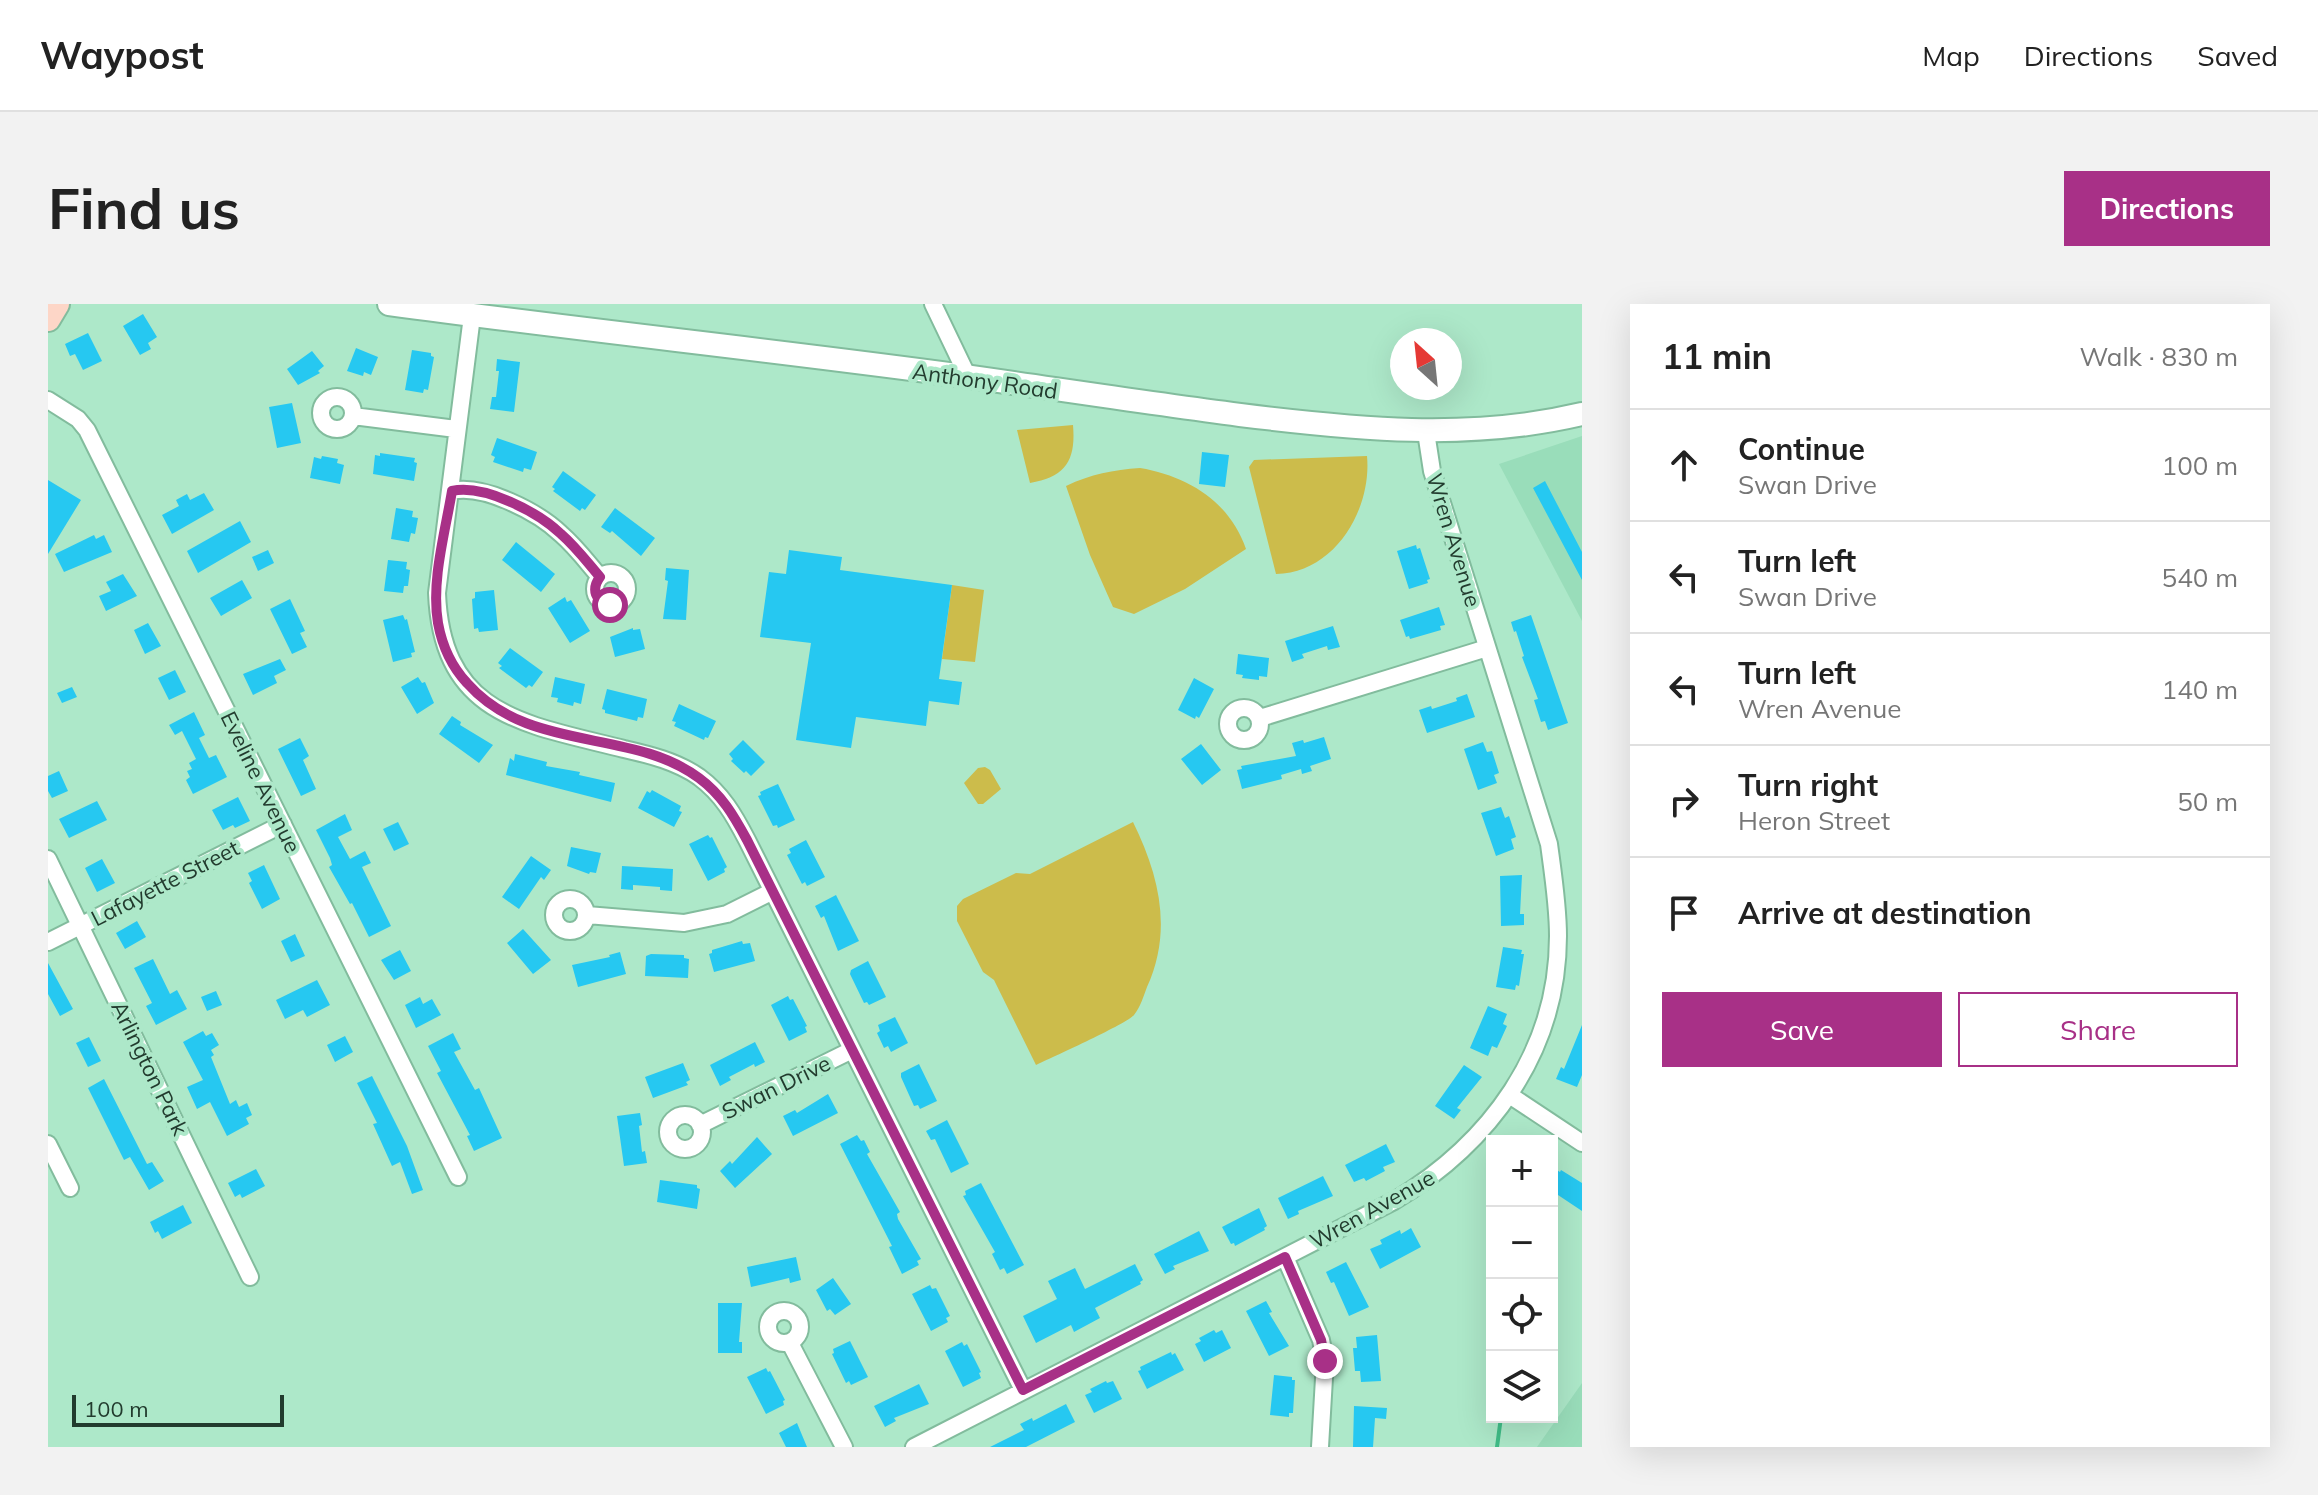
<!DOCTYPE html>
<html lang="en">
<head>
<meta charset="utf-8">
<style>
  :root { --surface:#fff; --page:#f2f2f2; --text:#222; --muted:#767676; --line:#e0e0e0; --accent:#a83087 }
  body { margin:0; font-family:Mulish,sans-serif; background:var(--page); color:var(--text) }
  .controls { position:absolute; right:24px; bottom:24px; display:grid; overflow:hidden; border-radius:0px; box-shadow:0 8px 32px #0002 }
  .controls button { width:72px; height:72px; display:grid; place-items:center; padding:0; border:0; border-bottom:2px solid var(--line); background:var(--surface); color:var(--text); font:40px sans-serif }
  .compass { position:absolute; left:1342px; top:24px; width:72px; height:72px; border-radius:50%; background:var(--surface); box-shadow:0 8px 32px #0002; rotate:333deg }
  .scale { position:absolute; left:24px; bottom:20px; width:212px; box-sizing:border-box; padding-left:8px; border:4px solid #223b2e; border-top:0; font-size:22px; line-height:28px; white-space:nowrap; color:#223b2e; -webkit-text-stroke:6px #ade8c9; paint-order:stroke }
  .stop { position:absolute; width:24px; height:24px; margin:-18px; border:6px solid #a83087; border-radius:50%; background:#fff }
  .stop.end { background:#a83087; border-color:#fff; box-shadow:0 2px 8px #0008 }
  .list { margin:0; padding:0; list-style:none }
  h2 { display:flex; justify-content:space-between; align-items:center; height:104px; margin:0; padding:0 32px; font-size:34px }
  h2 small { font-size:26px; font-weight:400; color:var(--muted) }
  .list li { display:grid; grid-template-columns:52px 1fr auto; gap:24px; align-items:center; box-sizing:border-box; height:112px; padding:0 32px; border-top:2px solid var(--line) }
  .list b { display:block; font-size:30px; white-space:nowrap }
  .list p { margin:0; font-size:26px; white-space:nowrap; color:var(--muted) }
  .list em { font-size:26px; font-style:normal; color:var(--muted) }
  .actions { display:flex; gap:16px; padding:24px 32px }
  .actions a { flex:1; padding:18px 0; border:2px solid var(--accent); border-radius:0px; text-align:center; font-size:28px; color:var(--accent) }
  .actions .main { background:var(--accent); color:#fff }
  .icon { flex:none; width:44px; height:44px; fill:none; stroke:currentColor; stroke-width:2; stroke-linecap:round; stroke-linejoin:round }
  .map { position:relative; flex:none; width:1534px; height:1143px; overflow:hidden; border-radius:0px }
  header { display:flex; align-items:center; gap:48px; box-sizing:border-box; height:112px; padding:0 40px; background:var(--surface); border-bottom:2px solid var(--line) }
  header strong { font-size:38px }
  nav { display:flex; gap:44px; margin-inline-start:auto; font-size:28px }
  .intro { display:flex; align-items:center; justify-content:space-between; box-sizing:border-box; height:192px; padding:0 48px }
  h1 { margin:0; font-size:56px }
  .button { padding:20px 36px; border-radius:0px; background:var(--accent); color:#fff; font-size:28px; font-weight:700 }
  main { display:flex; gap:48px; padding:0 48px }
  aside { flex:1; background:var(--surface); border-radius:0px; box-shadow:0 8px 32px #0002 }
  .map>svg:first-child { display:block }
  .built { fill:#99ddba }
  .green { fill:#ccbc4b }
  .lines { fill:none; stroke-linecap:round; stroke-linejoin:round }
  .stream { stroke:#40bc87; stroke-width:4 }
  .building { fill:#26c8f1 }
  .minor-casing { stroke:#82bc9d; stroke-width:20 }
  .tertiary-casing { stroke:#82bc9d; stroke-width:26 }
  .secondary-casing { stroke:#82bc9d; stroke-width:28 }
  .minor { stroke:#fff; stroke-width:16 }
  .tertiary { stroke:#fff; stroke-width:22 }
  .secondary { stroke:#fdd6c7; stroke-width:24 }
  .route { stroke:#a83087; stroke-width:10 }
  .labels { text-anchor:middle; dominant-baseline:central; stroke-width:8; stroke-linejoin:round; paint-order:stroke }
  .street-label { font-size:22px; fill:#223b2e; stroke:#ade8c9 }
</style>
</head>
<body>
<header>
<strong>Waypost</strong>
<nav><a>Map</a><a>Directions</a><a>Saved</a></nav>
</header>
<div class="intro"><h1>Find us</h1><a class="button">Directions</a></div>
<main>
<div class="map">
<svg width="1534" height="1143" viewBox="0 0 1534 1143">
  <rect width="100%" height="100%" fill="#ade8c9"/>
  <path class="built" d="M1534 132V317L1451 160Z
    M1534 1079V1143H1489Z"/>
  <path class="green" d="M1025 121C1028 156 1018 173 982 179L969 126Z
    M1319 152C1324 205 1287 269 1228 270L1201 163 1206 156Z
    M1092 164C1140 172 1182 198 1198 245L1137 285 1086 310 1065 303 1042 251 1018 182C1043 170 1065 166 1092 164Z
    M904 281 936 286 927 358 894 355Z
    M937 463 942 466 953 485 935 500H930L916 479 930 464Z
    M1085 518C1111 571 1125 626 1099 683 1096 691 1092 704 1086 711 1078 720 1005 753 988 761L946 676 935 668 909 617V602L915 595 968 569 982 570Z"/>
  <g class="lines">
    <path class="stream" d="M1449 1143 1453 1113"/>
  </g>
  <path class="building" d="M95 10 109 33 100 39 103 45 92 51 75 22Z
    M40 29 54 57 35 66 27 50 22 52 17 40Z
    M308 44 330 53 323 71 316 68 315 72 299 67Z
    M364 46 383 49V52L386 53 380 86 376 85 375 89 357 86Z
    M264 47 276 62 270 67 272 69 250 81 239 65Z
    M449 55 472 58 466 108 442 105 444 93H448L451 67H448Z
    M244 99 253 139 229 144 221 103Z
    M449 134 489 148 483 166 476 164 475 168 445 158 447 153 443 151Z
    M1154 148 1181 151 1177 183 1151 180Z
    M332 149 367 154 366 158 369 159 366 177 325 170 327 151 332 152Z
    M274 152 290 155 289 159 296 161 292 180 262 174 266 153 273 155Z
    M515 167 548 191 537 206 534 204 532 207 505 187 507 185 504 183Z
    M0 176 33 196 0 250Z
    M1497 177 1534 248V276L1485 184Z
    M156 189 166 206 124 230 114 211 131 202 128 196 139 190 142 196Z
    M348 204 365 207 364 213 370 214 367 230 363 229 361 238 343 235Z
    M567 204 607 234 593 252 564 227 562 229 553 223Z
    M192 217 203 238 150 269 139 247Z
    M46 231 48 235 56 231 64 248 16 268 7 250Z
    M468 238 507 270 493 288 454 256Z
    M1368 241 1369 245 1372 244 1382 275 1379 276 1380 279 1361 285 1349 247Z
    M220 246 226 259 210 267 204 253Z
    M741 246 794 253 792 266 904 281 891 375 914 378 911 401 881 397 878 422 808 413 803 444 748 436 763 339 712 333 721 268 738 270Z
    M340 256 359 258 358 265 362 266 360 282H356L355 289 336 287Z
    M618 264 641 266 638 316 615 315 620 277 617 276Z
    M75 270 89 292 58 307 51 292 63 287 58 278Z
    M194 276 204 294 173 312 162 294Z
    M446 286 450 326 431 328 430 324 426 325 424 295 427 294V288Z
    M517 293 519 298 523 296 542 327 522 339 500 304Z
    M242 295 257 327 252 329 259 343 244 350 222 305Z
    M1391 303 1397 321 1392 322 1393 326 1362 335 1361 332 1358 333 1352 316Z
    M355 311 357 316 359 315 367 348 363 349 364 353 345 358 335 316Z
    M1483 311 1520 419 1500 426 1497 417 1493 418 1486 396 1490 395 1474 353 1476 352 1468 327 1466 328 1463 318Z
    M100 319 113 342 97 350 86 326Z
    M1285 322 1292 343 1280 346 1279 342 1254 350 1256 354 1244 358 1237 337Z
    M585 324V326L592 325 597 345 567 353 562 333Z
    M462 344 495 368 484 383 481 381 478 384 451 364 454 362 450 359Z
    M1190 350 1221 354 1219 373 1211 372V376L1194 374 1195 371 1188 370Z
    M232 355 238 366 226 372 229 379 205 391 195 370Z
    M127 366 138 388 121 396 110 374Z
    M370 373 374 379 377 378 386 399 369 410 353 383Z
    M507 373 537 380 533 400 526 398 525 402 509 398 510 394 503 393Z
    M1146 374 1166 385 1151 414 1148 412 1147 415 1130 406Z
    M24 383 29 393 14 399 9 389Z
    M559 385 599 395 595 414 590 413 589 417 557 409V406L554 405Z
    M1419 390 1427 413 1379 429 1371 406 1383 402 1384 405 1409 397 1408 394Z
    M631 400 668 417 660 434 657 433 656 436 626 422 628 418 624 417Z
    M146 408 157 431 151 434 161 454 168 451 179 473 145 490 138 476 142 473 139 467 144 465 141 459 148 455 134 427 127 431 121 421Z
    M404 412 413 418 412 421 445 441 431 459 391 430Z
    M1276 433 1283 455 1262 462 1264 467 1254 470 1253 465 1233 471 1234 475 1194 485 1189 466 1194 465 1193 462 1248 452 1244 439 1255 436 1256 439Z
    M252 434 261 452 255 456 268 485 253 492 230 445Z
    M695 436 717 458 703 472 698 467 696 469 683 457 685 455 681 450Z
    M1435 438 1439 448 1444 447 1451 469 1446 471 1449 479 1430 486 1416 445Z
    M1153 440 1173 466 1154 481 1133 455Z
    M467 450 499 458 498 462 532 468 531 471 567 479 563 498 458 471 462 454 466 457Z
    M11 467 20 487 4 494 0 487V472Z
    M730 480 747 516 730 524 729 521 725 522 710 492 713 491 712 488Z
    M604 486 633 502 631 507 634 508 626 523 590 504 599 487 602 489Z
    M190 493 202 517 187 524 185 521 175 526 164 506Z
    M49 497 59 516 21 534 11 515Z
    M1453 503 1457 514 1461 512 1468 533 1463 535 1466 545 1448 552 1433 509Z
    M297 510 304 526 290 533 302 555 317 547 323 559 314 563 343 622 321 633 304 599 302 600 281 563 284 561 282 554 268 526Z
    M350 518 361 540 346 547 335 525Z
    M660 531 662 534 664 533 679 563 676 565 677 568 660 577 641 540Z
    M758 536 777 573 759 582 757 578 754 580 739 551 743 549 741 545Z
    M523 543 553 549 548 569 542 568 541 570 519 562Z
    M483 552 503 566 496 576 493 573 471 605 454 593Z
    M54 555 67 579 49 588 37 564Z
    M216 561 232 595 214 605 201 579 204 577 200 569Z
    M574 562 625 565 624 587 612 586V583L585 581V586L573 585Z
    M1474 571 1472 610H1476V621L1453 622 1452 572Z
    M788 591 811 637 790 647 776 612 773 614 767 602Z
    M89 617 98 633 77 645 68 629Z
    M475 625 503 656 485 670 459 639Z
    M247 630 257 652 243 658 233 637Z
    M694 637 695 640 702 639 707 657 666 668 661 650 664 649V646Z
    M1455 643 1474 646 1473 650H1476L1471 682 1468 681 1467 686 1448 683Z
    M352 646 363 667 346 676 333 656Z
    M572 648 578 670 530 683 524 661 562 653 561 651Z
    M603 650 636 651V654L641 655 640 674 597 672 598 652Z
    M105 655 122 690 129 686 139 705 108 721 98 702 104 699 86 664Z
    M820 657 838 693 821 701 819 698 816 699 802 670 803 666Z
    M0 659 25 705 12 712 0 690Z
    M269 676 282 701 259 713 255 706 237 715 228 696Z
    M168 687 174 701 159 707 153 693Z
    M740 692 742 696 745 695 759 722 757 723 759 728 741 737 723 701Z
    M372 693 375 700 384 695 393 711 368 724 357 701Z
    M1440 702 1459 710 1455 720 1459 722 1449 744 1444 742 1440 752 1422 744Z
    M847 713 860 739 843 748 840 742 836 744 829 729 832 727 830 721Z
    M1534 721V771L1529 783 1508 775 1513 763 1516 765Z
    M155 727 158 732 164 729 171 741 163 746 166 751 163 753 182 800 188 796 191 803 199 799 204 811 198 814 201 820 179 832 162 798 149 805 139 783 155 776 135 738Z
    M405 729 413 745 406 748 427 786 431 784 454 834 426 847 419 832 422 831 389 769 393 767 380 742Z
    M297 732 305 748 287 758 279 741Z
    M41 733 53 757 40 763 28 739Z
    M707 738 717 758 707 763 706 760 681 773 683 776 672 782 662 761Z
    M635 759 642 776 638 778 640 781 605 794 597 773Z
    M871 760 889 797 872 805 870 801 866 802 853 773V769Z
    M1416 761 1434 773 1409 804 1413 806 1406 815 1387 802Z
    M324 772 359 842 375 886 364 890 352 858 344 862 325 820 329 819 309 779Z
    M56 775 99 860 104 858 116 877 101 886 82 853 76 856 40 784Z
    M780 790 790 809 745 832 735 812 747 806 749 809Z
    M592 809 594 821 591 822 594 848 597 847 599 859 576 862 569 812Z
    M899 816 921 860 903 869 887 835 883 836 878 827Z
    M809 831 813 837 816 836 822 848 819 850 852 908 849 910 850 915 873 955 869 957 871 961 854 970 841 943 844 942 792 840Z
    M709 833 724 850 687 884 672 867 682 857 684 860Z
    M1338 840 1347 858 1335 863 1337 867 1318 877 1316 874 1306 878 1297 861Z
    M1504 863 1512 868 1513 866 1534 879V907L1504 887Z
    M208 865 217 882 194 894 192 890 187 893 180 879Z
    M1275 872 1285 892 1250 907 1251 910 1240 915 1230 894Z
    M612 876 649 881V884L652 885 649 905 609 898Z
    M933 879 976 961 959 970 956 964 952 966 944 950 947 948 915 892 918 891 917 887Z
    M135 901 144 919 114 935 110 927 107 929 102 918Z
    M1211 904 1219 922 1216 924 1217 926 1187 942 1186 939 1183 940 1174 923Z
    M1363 924 1373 943 1332 965 1322 945 1334 940 1332 936 1352 926 1353 930Z
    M1151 927 1161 947 1125 962 1127 965 1117 970 1106 950Z
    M748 953 753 976 742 979 741 974 703 983 699 963Z
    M1298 958 1321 1003 1301 1012 1286 978 1283 979 1278 968Z
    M1087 960 1095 976 1092 978 1093 980 1047 1004 1052 1014 1026 1028 1023 1021 988 1039 975 1012 1009 995 1000 977 1027 964 1037 985Z
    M785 974 803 1000 787 1011 782 1005 779 1007 768 986Z
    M882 981 884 985 888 984 902 1012 898 1014 900 1018 883 1027 864 990Z
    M1218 997 1224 1008 1221 1009 1241 1042 1221 1052 1198 1007Z
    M670 999H694L691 1038H694V1049H670Z
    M1166 1026 1168 1029 1174 1026 1183 1044 1156 1058 1147 1040 1153 1037 1151 1034Z
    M1329 1031 1333 1077 1313 1078 1312 1067H1307L1305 1044H1309L1308 1033Z
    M802 1037 820 1073 803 1081 801 1077 798 1079 784 1050 786 1049 785 1045Z
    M914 1038 916 1042 919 1040 933 1068 931 1069 933 1074 915 1083 897 1047Z
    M1123 1048 1124 1051 1127 1049 1136 1066 1099 1085 1090 1067 1093 1066 1092 1063Z
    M718 1064 720 1068 722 1067 737 1096 735 1097 736 1101 718 1110 699 1073Z
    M1226 1071 1244 1073V1076H1247L1245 1109H1241V1113L1222 1111Z
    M1058 1077 1059 1079 1065 1077 1074 1095 1046 1109 1037 1091 1044 1088 1042 1085Z
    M871 1080 881 1100 846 1114 848 1117 837 1123 826 1102Z
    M1018 1100 1027 1118 978 1143H942L976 1126 972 1120 984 1114 985 1117Z
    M1306 1102 1339 1104 1338 1115 1327 1114 1325 1143H1305Z
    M749 1119 759 1143H738L731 1129Z"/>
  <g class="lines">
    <defs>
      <path id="minor" d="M885 0 920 73
        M424 12 389 289C394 413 478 420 576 445 602 451 628 457 651 473 674 490 686 511 699 536L975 1086
        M273 109a16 16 0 1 1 32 0a16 16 0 1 1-32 0Z
        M0 96 30 115 39 126 410 873
        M305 112 408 125
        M404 187C436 180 490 208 513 230 528 243 539 258 552 273
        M547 285a16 16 0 1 1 32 0a16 16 0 1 1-32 0Z
        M1180 420a16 16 0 1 1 32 0a16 16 0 1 1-32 0Z
        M1212 414 1439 344
        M0 555 202 973
        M506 611a16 16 0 1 1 32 0a16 16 0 1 1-32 0Z
        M539 611 636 619 679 610 723 588
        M0 638 235 520
        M1463 792 1534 839
        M620 828a17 17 0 1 1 34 0a17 17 0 1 1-34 0Z
        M652 821 804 746
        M0 840 22 884
        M1237 953 1273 1036 1277 1057 1272 1143
        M720 1023a16 16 0 1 1 32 0a16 16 0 1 1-32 0Z
        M742 1039 796 1143
        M866 1143 1346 897C1442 839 1510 748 1510 632 1510 601 1505 570 1501 540L1384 167 1378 128"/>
      <path id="tertiary" d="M341 0C532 26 725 46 916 72 1008 85 1100 99 1192 111 1306 125 1421 137 1534 110"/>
      <path id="secondary" d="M0 15 9 0"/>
    </defs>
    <use href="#minor" class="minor-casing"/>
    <use href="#tertiary" class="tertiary-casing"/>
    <use href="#secondary" class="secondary-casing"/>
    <use href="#minor" class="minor"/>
    <use href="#tertiary" class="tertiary"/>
    <use href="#secondary" class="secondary"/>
  </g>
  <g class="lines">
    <path class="route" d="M562 301C547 298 543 285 552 273 539 258 528 243 513 230 490 208 436 180 404 187 397 229 383 277 390 319 394 341 404 363 419 379 482 450 582 423 651 474 674 491 686 512 699 536L975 1086 1237 953 1273 1036 1277 1057"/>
  </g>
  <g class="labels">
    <g class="street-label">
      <text transform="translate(937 77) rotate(8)">Anthony Road</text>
      <text transform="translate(1406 236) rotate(73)">Wren Avenue</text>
      <text transform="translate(213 478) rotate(64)">Eveline Avenue</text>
      <text transform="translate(117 579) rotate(-27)">Lafayette Street</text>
      <text transform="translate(102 764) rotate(64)">Arlington Park</text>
      <text transform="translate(728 783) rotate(-26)">Swan Drive</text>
      <text transform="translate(1324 905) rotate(-29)">Wren Avenue</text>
    </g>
  </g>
</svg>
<div class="controls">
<button>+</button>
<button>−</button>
<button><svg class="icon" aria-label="locate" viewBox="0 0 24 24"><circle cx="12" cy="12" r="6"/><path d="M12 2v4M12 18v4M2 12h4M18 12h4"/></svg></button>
<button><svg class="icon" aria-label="layers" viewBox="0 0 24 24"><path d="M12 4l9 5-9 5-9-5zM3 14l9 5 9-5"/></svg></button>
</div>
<svg class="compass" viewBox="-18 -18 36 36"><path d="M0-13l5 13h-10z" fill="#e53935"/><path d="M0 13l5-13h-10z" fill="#767676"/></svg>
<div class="scale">100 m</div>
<div class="stop" style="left:562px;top:301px"></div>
<div class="stop end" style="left:1277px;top:1057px"></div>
</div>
<aside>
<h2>11 min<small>Walk · 830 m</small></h2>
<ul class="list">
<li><svg class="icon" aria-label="ahead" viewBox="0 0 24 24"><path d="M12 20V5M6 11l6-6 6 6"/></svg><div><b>Continue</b><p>Swan Drive</p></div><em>100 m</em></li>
<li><svg class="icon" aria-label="left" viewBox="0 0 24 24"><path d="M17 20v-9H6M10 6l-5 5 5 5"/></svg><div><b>Turn left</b><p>Swan Drive</p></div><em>540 m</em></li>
<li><svg class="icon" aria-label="left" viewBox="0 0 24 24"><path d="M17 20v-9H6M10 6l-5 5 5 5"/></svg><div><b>Turn left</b><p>Wren Avenue</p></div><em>140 m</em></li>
<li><svg class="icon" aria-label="right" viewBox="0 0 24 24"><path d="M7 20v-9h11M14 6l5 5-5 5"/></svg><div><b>Turn right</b><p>Heron Street</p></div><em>50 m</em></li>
<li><svg class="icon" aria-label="arrive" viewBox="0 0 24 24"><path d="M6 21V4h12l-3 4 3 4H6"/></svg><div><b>Arrive at destination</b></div></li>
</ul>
<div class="actions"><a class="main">Save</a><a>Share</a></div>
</aside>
</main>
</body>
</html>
